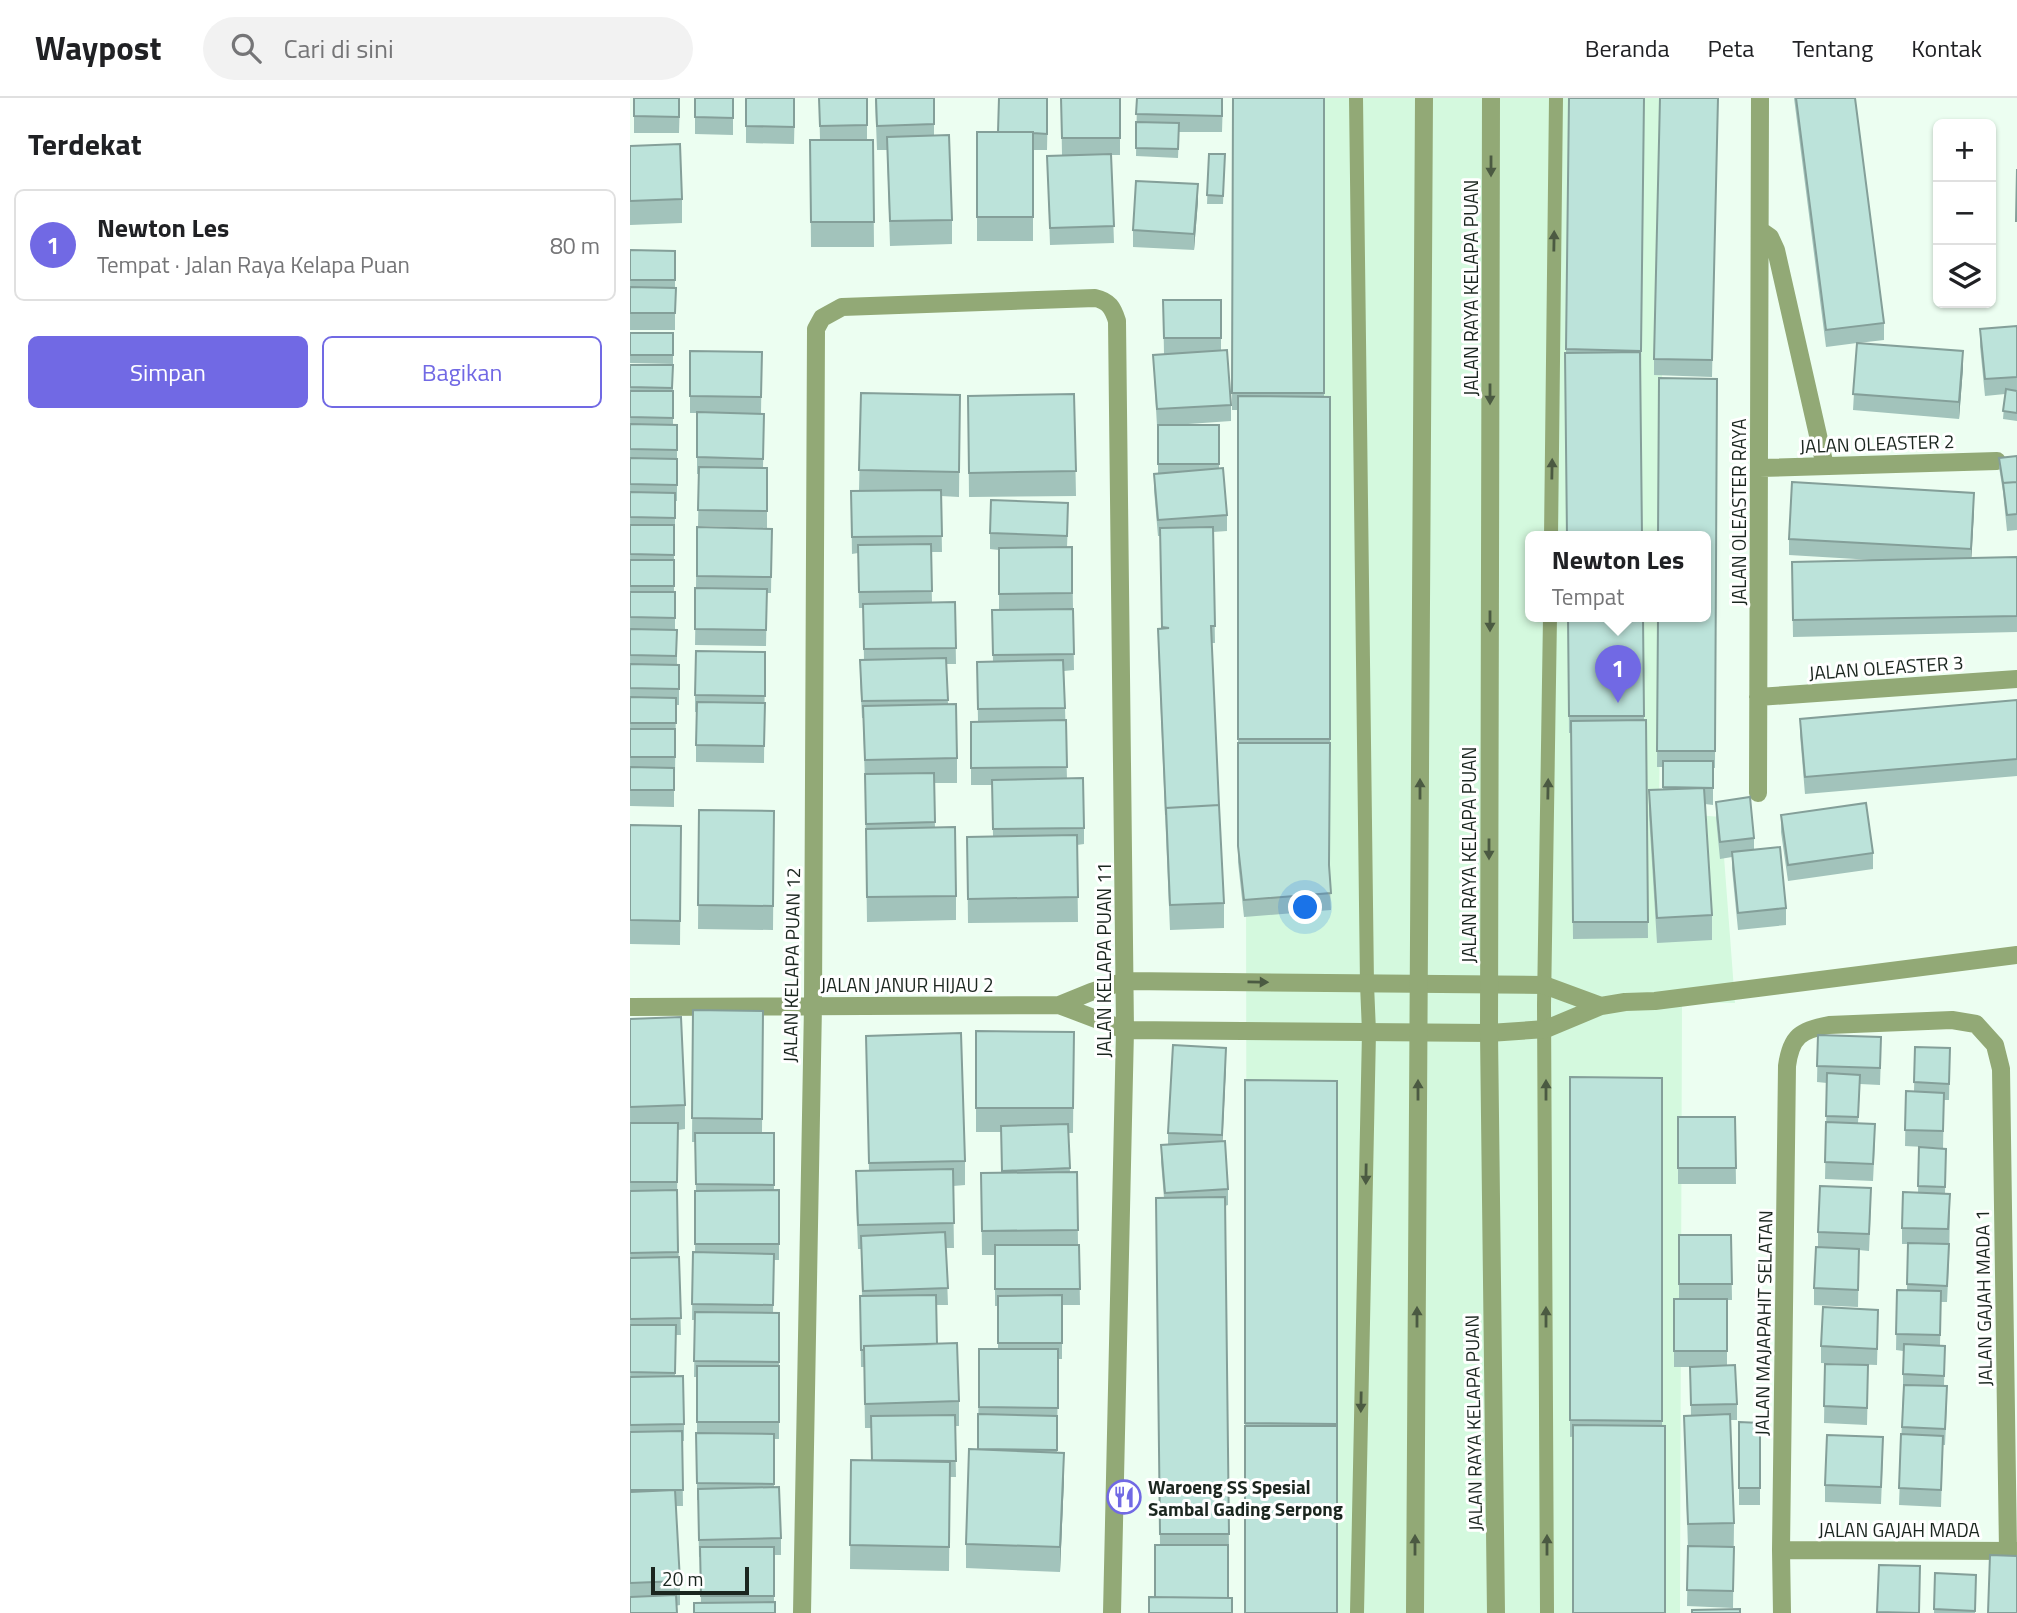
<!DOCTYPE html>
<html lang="id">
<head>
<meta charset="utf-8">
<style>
  :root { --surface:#fff; --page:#f2f2f2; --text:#202124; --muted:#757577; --line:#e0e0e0; --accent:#7169e4 }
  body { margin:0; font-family:"Titillium Web",sans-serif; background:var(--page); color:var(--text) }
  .controls { position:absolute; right:21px; top:21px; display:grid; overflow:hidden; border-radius:10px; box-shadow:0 2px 5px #0004 }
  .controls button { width:63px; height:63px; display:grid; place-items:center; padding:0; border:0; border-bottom:2px solid var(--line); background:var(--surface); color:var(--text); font:35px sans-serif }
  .scale { position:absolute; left:21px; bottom:18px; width:98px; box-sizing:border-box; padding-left:7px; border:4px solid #1b261f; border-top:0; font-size:19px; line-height:24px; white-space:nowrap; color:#1b261f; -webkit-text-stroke:5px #fff; paint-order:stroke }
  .you { position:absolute; left:676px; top:810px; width:24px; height:24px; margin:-18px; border:5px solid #fff; border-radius:50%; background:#1a73e8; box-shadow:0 0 0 10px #1a73e833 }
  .badge { display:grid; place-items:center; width:46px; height:46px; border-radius:50%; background:var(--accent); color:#fff; font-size:23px; font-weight:700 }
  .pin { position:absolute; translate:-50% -58px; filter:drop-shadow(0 2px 4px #0008) }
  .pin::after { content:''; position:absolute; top:37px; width:24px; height:21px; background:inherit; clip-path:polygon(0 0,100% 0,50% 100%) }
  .popup { position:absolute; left:895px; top:433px; width:186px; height:91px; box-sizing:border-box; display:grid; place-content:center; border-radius:10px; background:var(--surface); filter:drop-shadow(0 2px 5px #0005); font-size:23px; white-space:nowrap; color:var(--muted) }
  .popup b { font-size:26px; color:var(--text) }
  .popup::after { content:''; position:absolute; left:50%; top:100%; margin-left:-14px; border:14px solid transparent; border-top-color:var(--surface) }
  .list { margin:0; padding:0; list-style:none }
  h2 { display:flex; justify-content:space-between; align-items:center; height:91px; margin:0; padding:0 28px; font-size:30px }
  h2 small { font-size:23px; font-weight:400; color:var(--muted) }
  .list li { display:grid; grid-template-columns:46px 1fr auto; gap:21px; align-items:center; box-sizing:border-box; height:112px; margin:0 14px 14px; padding:0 14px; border:2px solid var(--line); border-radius:10px }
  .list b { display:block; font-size:26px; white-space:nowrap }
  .list p { margin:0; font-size:23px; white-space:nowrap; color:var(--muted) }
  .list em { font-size:23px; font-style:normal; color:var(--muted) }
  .actions { display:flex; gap:14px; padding:21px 28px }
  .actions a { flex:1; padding:16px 0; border:2px solid var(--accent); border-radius:10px; text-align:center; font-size:24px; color:var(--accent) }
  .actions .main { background:var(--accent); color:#fff }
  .icon { flex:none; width:38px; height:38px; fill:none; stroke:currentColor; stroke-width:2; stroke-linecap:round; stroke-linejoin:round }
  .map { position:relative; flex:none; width:1387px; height:1515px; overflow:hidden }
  header { display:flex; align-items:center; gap:42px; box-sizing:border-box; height:98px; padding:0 35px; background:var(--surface); border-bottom:2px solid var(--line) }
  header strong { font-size:33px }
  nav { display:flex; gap:38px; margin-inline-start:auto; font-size:24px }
  .search { width:490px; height:63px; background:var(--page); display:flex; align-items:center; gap:18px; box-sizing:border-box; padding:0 24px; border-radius:38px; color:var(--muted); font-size:26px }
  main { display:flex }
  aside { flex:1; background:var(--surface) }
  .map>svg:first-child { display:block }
  .built { fill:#d4f9de }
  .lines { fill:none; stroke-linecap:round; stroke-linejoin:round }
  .service { stroke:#92a976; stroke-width:14 }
  .minor { stroke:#92a976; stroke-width:18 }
  .tertiary { stroke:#92a976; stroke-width:18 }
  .wall { fill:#a2c3bb }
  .shaded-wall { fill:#849f99 }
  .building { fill:#bce3da; stroke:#849f99; stroke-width:2 }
  .oneway { fill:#4b5a42 }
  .labels { text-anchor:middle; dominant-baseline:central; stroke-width:6; stroke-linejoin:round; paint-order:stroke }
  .street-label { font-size:19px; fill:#1b261f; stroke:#fff }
  .poi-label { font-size:19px; font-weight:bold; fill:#1b261f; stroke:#fff; text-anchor:start }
</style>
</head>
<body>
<header>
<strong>Waypost</strong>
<div class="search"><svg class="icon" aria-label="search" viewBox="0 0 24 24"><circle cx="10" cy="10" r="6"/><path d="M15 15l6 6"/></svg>Cari di sini</div>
<nav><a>Beranda</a><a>Peta</a><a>Tentang</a><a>Kontak</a></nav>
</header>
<main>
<aside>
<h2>Terdekat<small></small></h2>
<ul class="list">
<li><span class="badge">1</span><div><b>Newton Les</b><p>Tempat · Jalan Raya Kelapa Puan</p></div><em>80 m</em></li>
</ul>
<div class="actions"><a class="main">Simpan</a><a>Bagikan</a></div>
</aside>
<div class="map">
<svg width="1387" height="1515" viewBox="0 0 1387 1515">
  <rect width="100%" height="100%" fill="#ecfef1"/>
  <path class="built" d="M615 0H1034L1031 439H900V519H1031L1029 714 1091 719 1105 905 1052 904 1050 1515H617Z"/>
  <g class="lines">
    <path class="service" d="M726 0 737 886 739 934 727 1515
      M921 439 926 0
      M917 1515 914 907 920 519"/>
    <path class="minor" d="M1130 132 1140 139 1146 152 1195 368
      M1129 370 1367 363
      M1128 599 1387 581
      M1128 695 1130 0
      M429 907 461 894 495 883 914 887 971 908
      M0 909 429 907 495 932 859 935 916 931 971 908 995 904 1025 903 1387 857
      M1151 1452 1387 1453
      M172 1515 183 907 186 231 192 220 212 209 465 200C479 203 483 210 487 223L495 932 482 1515
      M1152 1515 1151 1452 1157 968C1161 938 1171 932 1199 927L1322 922 1346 926 1365 947 1371 971 1378 1453"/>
    <path class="tertiary" d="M861 0 859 935 866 1515
      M785 1515 794 0"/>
  </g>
  <path class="wall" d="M4 0H50L49 35H4Z
    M65 0H103V37L65 36Z
    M116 0H165L164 46 116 45Z
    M189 0H237V42H243L244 149H181L180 42H190Z
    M245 0H304V37L322 122V146L260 148 257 52H247Z
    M418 0 417 52H403V143H347V34H368Z
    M431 0H490V57H481L484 145 420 147 417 58 451 57H432Z
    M507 0H593L592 34H549L548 60 506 58Z
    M603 0H694V299H700V658L699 769 701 812 614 819 608 764V312H602Z
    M939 0H1014L1011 269 936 255Z
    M1088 0 1082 279 1024 277V261Z
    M1164 0H1225L1254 225V242L1228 245 1333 270 1329 321 1223 312 1227 245 1196 249Z
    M0 48 52 101V125L0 127Z
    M579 56H595L593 106H577Z
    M568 103 564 152 503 149V132Z
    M0 152 45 153V232H0Z
    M533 202H591V253L601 307V323L544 327H589V371L597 417V433L583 434 585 545H581L594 805V830L540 832 528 548V531H532L530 438H528L524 392V376L528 375V328H527L523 257 534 256Z
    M1387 228V323L1373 321 1375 296 1355 298 1350 248V231Z
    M0 235H43V266L0 265Z
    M60 253 132 254 131 315 134 316 133 370H137V430L68 428 69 376H67V315H60Z
    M0 267H43V327H47V403H45V437H44V494H45V532H47V567L49 591V607H46L45 676H44V709L0 708Z
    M1087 281 1085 670H1083V707L1075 706 1082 817V842L1027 845 1019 717V692H1033V669H1027L1028 519Z
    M231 295 330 297 329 399 311 398 312 454H301L302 505 325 504 326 566H316L318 606 327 660V685H304L305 730 326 798V822L237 824 235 686 233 620H232L230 578V562H234L233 510H229L228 455 222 456 221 393H229Z
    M444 296 446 398 339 399 338 298Z
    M1387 358V432L1377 433 1373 394 1369 369V360Z
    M1344 412 1341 460 1387 459V534L1163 539 1162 480 1243 462 1159 457V441Z
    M438 421 437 449H442L444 572 434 573 437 681 454 730V746L447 747 448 824 338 825 337 739 363 738 362 687H341V640L348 624 347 564H363L362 512H369V452L360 451V435Z
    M67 429 142 431 141 495H137L136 548 65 547Z
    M938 519H1013L1014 622H1016L1018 840 943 841 941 635H939Z
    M135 554 134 665 66 664V614H65V597Z
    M1387 602V678L1175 696 1170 637V621Z
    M1086 704 1124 740V752L1156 810V827L1108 832 1102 771V759L1090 761 1086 720Z
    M69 712 144 713 143 832 68 831Z
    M1151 717 1243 755V771L1158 783 1151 734Z
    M0 727 51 728 50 847 0 846Z
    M63 912 133 913 132 1035H144V1092H149V1162H144L143 1215H149V1341H144V1390L151 1440V1457H144V1504L71 1505 70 1459H69L68 1402H67V1279H64L65 1222H62L63 1154H65L66 1093 65 1044H62Z
    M0 921 55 1007V1031L48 1032 47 1101 51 1237H46L45 1278 54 1326V1343H52L53 1408H46L50 1483V1507L0 1515Z
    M346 933 444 934 443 1035H438L440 1074H447L448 1147H449L450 1207H432V1261H428L427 1355 434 1380 430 1474 336 1470V1446L348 1352 349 1251H368V1208H365V1157H352L351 1075H372L371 1034H346Z
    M1188 937 1251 956 1250 987 1230 986 1228 1025 1245 1043 1243 1083 1195 1081 1197 985 1187 984Z
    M236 938 335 1063V1087L323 1088 324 1150H316L318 1207H306L307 1246 329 1303V1328H325L326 1379H320L319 1473 220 1471 221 1362H242L241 1330H235L234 1269H231L230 1198H232L231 1151H228L226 1097V1073H239Z
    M1285 949 1320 950 1319 1002H1314L1313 1050 1275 1048 1276 993 1284 994Z
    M596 967 592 1043 598 1091V1107L595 1108 599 1453 525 1499 530 1447 526 1100H534L531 1064V1047L538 1046V1035Z
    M940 979 1032 980V1328L940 1339Z
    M615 982 707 983V1515H615Z
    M1048 1019H1105L1106 1086H1048Z
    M1289 1049 1316 1051 1315 1096 1320 1113 1319 1163 1317 1204H1311L1310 1247 1315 1248 1314 1288 1317 1305 1315 1347H1313L1311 1409 1269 1407 1273 1293V1253L1266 1252 1267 1192H1277L1278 1146H1272V1130L1288 1095Z
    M1241 1107 1239 1153 1229 1152 1228 1209 1184 1207V1190L1188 1150V1134Z
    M1049 1137H1101L1102 1202H1097V1267L1107 1306V1322H1100L1104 1425 1103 1510 1057 1508 1058 1451 1054 1318 1061 1317 1060 1269H1044V1201H1049Z
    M1248 1228 1247 1267 1191 1265V1248Z
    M1195 1266 1238 1284 1237 1327 1194 1325Z
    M1109 1324 1130 1325V1407H1109Z
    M1253 1356 1251 1406 1195 1404V1387Z
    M1305 1475 1346 1477 1345 1515H1304Z"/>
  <path class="shaded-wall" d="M568 86V103L564 152V136Z
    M1333 253V270L1329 321V304Z
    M1344 395V412L1341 468V451Z
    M596 950V967L592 1054V1037Z
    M434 1355V1380L430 1474V1449Z"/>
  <path class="building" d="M4 0H49V19L4 18Z
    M65 0H103V20L65 19Z
    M116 0H164V29L116 28Z
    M189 0H237V27L190 28Z
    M246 0H304V26L247 28Z
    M369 0H417V36L403 35V34H368Z
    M431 0H490V40H432Z
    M507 0H592V18L506 16Z
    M603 0H694V295H602Z
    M939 0H1014L1011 253 936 251Z
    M1030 0H1088L1082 262 1024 261Z
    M1166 0H1225L1254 225 1196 232Z
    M506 24 549 25 548 51 506 50Z
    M347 34H403V119H347Z
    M319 37 322 122 260 123 257 39Z
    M180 42H243L244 124H181Z
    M50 46 52 101 0 103V48Z
    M481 56 484 128 420 130 417 58Z
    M579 56H595L593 98 577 97Z
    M1387 71V123H1386Z
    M506 83 568 86 564 136 503 132Z
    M0 152 45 153V182H0Z
    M0 189 46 190 45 215H0Z
    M533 202H591V240H534Z
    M1387 228V279L1355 281 1350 231Z
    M0 235H43V257H0Z
    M1227 245 1333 253 1329 304 1223 296Z
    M597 252 601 307 527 311 523 257Z
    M60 253 132 254 131 299 60 298Z
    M1010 254 1012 439H937L935 255Z
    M0 267H43L42 290 0 289Z
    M1029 280 1087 281 1085 653H1027L1028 519H1075V439H1028Z
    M1376 291 1387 293V315L1373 313Z
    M0 293H43V320L0 319Z
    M231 295 330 297 329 374 229 372Z
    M444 296 446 373 339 375 338 298Z
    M608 298 700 299V641H608Z
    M67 314 134 316 133 361 67 359Z
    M0 326 47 327V352L0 351Z
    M528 327H589V366H528Z
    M1387 358V384L1373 385 1369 360Z
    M0 360 47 361V387L0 386Z
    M69 369 137 370V413L68 412Z
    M593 370 597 417 528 422 524 376Z
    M1162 384 1344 395 1341 451 1159 441Z
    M1387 384V416L1377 417 1373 385Z
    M311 392 312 438 222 439 221 393Z
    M0 394 45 395V420L0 419Z
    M361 402 438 405 437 438 360 435Z
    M0 427H44V457L0 456Z
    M67 429 142 431 141 479 67 478Z
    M583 429 585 528H581L589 707 536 710V717L528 531 539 530 532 529 530 430Z
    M301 446 302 493 229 494 228 447Z
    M442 449V495L369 496V450Z
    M1387 459V518L1163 522 1162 464Z
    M0 462H44V488H0Z
    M65 490 137 491 136 532 65 531Z
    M0 494H45V520L0 519Z
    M325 504 326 550 234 551 233 506Z
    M443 511 444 556 363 557 362 512Z
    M938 519H1013L1014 618H939Z
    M0 531 47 532 46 558 0 557Z
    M66 553 135 554V598L65 597Z
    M316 560 318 602 232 603 230 562Z
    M433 562 435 610 348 611 347 564Z
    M0 566 49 567V591L0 590Z
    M0 599 46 600V625H0Z
    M1387 602V661L1175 679 1170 621Z
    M67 604 135 605 134 648 66 647Z
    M326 606 327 660 235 662 233 608Z
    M436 622 437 669 341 670V624Z
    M1016 622 1018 824H943L941 623Z
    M0 631H45V659H0Z
    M608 645H700L699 767 701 795 614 802 608 748Z
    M1033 663H1083V690L1033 689Z
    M0 669 44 670V692H0Z
    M304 675 305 724 236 726 235 676Z
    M453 680 454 730 363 731 362 682Z
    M1074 690 1082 817 1027 820 1019 692Z
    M1120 699 1124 740 1090 744 1086 704Z
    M1236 705 1243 755 1158 767 1151 717Z
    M589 707 594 805 540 807 536 710Z
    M69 712 144 713 143 808 68 807Z
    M0 727 51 728 50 823 0 822Z
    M325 729 326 798 237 799 236 731Z
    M447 737 448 799 338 801 337 739Z
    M1150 749 1156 810 1108 815 1102 754Z
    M63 912 133 913 132 1021 62 1020Z
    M51 919 55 1007 0 1009V921Z
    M346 933 444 934 443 1010H346Z
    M331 935 335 1063 239 1065 236 938Z
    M1188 937 1251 939 1250 970 1187 968Z
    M543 947 596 950 592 1037 538 1035Z
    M1285 949 1320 950 1319 986 1284 984Z
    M1197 975 1230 977 1228 1019 1196 1018Z
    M940 979 1032 980V1323L940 1322Z
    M615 982 707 983V1326L615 1325Z
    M1276 993 1314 995 1313 1033 1275 1032Z
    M1048 1019H1105L1106 1070H1048Z
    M1196 1024 1245 1026 1243 1066 1195 1064Z
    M0 1025H48L47 1084H0Z
    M438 1026 440 1070 372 1073 371 1028Z
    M65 1035H144V1087L66 1086Z
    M595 1043 598 1091 535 1095 531 1047Z
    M1289 1049 1316 1051 1315 1089 1288 1088Z
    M323 1071 324 1125 228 1127 226 1073Z
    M447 1074 448 1132 352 1133 351 1075Z
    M1190 1088 1241 1090 1239 1136 1188 1134Z
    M47 1092 48 1154 0 1155V1093Z
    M149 1092V1146H65V1093Z
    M1273 1094 1320 1096 1318 1131 1272 1130Z
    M595 1099 599 1436H530L526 1100Z
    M315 1134 318 1190 233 1193 231 1138Z
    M1049 1137H1101L1102 1186H1049Z
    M1278 1145 1319 1146 1317 1188 1277 1186Z
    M365 1147H449L450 1191H365Z
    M1186 1149 1229 1151 1228 1192 1184 1190Z
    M63 1154 144 1156 143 1207 62 1206Z
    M49 1159 51 1220 0 1221V1160Z
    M1267 1192 1311 1193 1310 1237 1266 1236Z
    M306 1197 307 1246 234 1248V1252H231L230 1198Z
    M432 1197V1245H368V1198Z
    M1044 1201H1097V1253H1044Z
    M1193 1209 1248 1212 1247 1251 1191 1248Z
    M65 1214 149 1215V1264L64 1263Z
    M0 1227H46L45 1275 0 1274Z
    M327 1245 329 1303 235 1306 234 1248Z
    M1274 1246 1315 1248 1314 1278 1273 1276Z
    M349 1251H428V1310L349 1309Z
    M1195 1266 1238 1267 1237 1310 1194 1308Z
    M1105 1267 1107 1306 1061 1307 1060 1269Z
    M67 1268H149V1324H67Z
    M53 1278 54 1326 0 1327V1279Z
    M1274 1287 1317 1288 1315 1331 1272 1329Z
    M348 1316 427 1318V1352L348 1351Z
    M1100 1316 1104 1425 1058 1426 1054 1318Z
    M325 1317 326 1363 242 1362 241 1318Z
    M1109 1324 1130 1325V1390H1109Z
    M943 1327 1035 1328V1515H943Z
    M615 1328H707V1515H615Z
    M52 1333 53 1392H0V1334Z
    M66 1335 144 1336V1386L67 1385Z
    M1271 1336 1313 1338 1311 1392 1269 1390Z
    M1197 1337 1253 1339 1251 1389 1195 1387Z
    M339 1351 434 1355 430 1449 336 1446Z
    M221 1362 320 1364 319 1449 220 1447Z
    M149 1389 151 1440 69 1442 68 1391Z
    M45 1392 50 1483 0 1485V1394Z
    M525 1447H598V1500L525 1499Z
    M1058 1448 1104 1449 1103 1493 1057 1492Z
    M70 1449H144V1498H71Z
    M1360 1457 1387 1458V1515H1358Z
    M1249 1467 1290 1468 1289 1515 1247 1514Z
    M1305 1475 1346 1477 1345 1513 1304 1511Z
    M46 1497 47 1515H0V1499Z
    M519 1499 602 1500V1515H519Z
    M145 1504V1515H64V1505Z
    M1110 1511V1515H1062V1512Z"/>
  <defs><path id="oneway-solid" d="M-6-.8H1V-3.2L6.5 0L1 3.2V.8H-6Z" transform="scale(1.75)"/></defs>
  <g class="oneway">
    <use href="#oneway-solid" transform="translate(861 68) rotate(90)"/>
    <use href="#oneway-solid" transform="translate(924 143) rotate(-89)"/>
    <use href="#oneway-solid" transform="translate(860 296) rotate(90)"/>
    <use href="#oneway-solid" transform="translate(922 371) rotate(-89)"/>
    <use href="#oneway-solid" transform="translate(860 523) rotate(90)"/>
    <use href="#oneway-solid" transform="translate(790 691) rotate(-90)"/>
    <use href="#oneway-solid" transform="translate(918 691) rotate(-89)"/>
    <use href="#oneway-solid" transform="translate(859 751) rotate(90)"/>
    <use href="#oneway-solid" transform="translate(628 884) rotate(1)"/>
    <use href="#oneway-solid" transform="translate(788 992) rotate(-90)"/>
    <use href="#oneway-solid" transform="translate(916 992) rotate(-90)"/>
    <use href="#oneway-solid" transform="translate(736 1076) rotate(91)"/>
    <use href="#oneway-solid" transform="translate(787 1219) rotate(-90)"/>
    <use href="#oneway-solid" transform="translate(916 1219) rotate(-90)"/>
    <use href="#oneway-solid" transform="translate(731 1304) rotate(91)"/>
    <use href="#oneway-solid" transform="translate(785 1447) rotate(-90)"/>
    <use href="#oneway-solid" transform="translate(917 1447) rotate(-90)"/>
  </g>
  <defs>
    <symbol id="restaurant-ring" viewBox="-11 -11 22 22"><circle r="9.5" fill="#fff" stroke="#7169e4" stroke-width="1.5"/><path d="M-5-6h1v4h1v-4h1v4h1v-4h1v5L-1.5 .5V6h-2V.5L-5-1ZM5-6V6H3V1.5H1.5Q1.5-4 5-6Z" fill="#7169e4"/></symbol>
  </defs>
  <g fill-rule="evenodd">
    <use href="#restaurant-ring" x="475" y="1380" width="38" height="38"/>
  </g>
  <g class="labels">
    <g class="street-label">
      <text transform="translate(840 190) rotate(-90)">JALAN RAYA KELAPA PUAN</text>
      <text transform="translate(1247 345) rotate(-2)">JALAN OLEASTER 2</text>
      <text transform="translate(1108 414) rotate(-90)">JALAN OLEASTER RAYA</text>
      <text transform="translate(1256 569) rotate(-4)">JALAN OLEASTER 3</text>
      <text transform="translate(838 757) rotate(-90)">JALAN RAYA KELAPA PUAN</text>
      <text transform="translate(473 862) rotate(-90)">JALAN KELAPA PUAN 11</text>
      <text transform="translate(161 867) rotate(-89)">JALAN KELAPA PUAN 12</text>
      <text x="277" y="886">JALAN JANUR HIJAU 2</text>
      <text transform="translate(1353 1200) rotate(-91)">JALAN GAJAH MADA 1</text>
      <text transform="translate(1133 1225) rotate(-89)">JALAN MAJAPAHIT SELATAN</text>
      <text transform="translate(843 1325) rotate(-91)">JALAN RAYA KELAPA PUAN</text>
      <text x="1269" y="1431">JALAN GAJAH MADA</text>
    </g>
    <g class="poi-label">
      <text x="518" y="1388">Waroeng SS Spesial<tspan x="518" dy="22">Sambal Gading Serpong</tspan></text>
    </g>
  </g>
</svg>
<div class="controls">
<button>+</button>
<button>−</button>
<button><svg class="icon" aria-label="layers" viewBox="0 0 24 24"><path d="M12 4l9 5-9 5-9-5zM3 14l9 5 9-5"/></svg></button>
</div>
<div class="scale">20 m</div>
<div class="you"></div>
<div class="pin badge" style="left:988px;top:605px">1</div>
<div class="popup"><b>Newton Les</b>Tempat</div>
</div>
</main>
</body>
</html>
